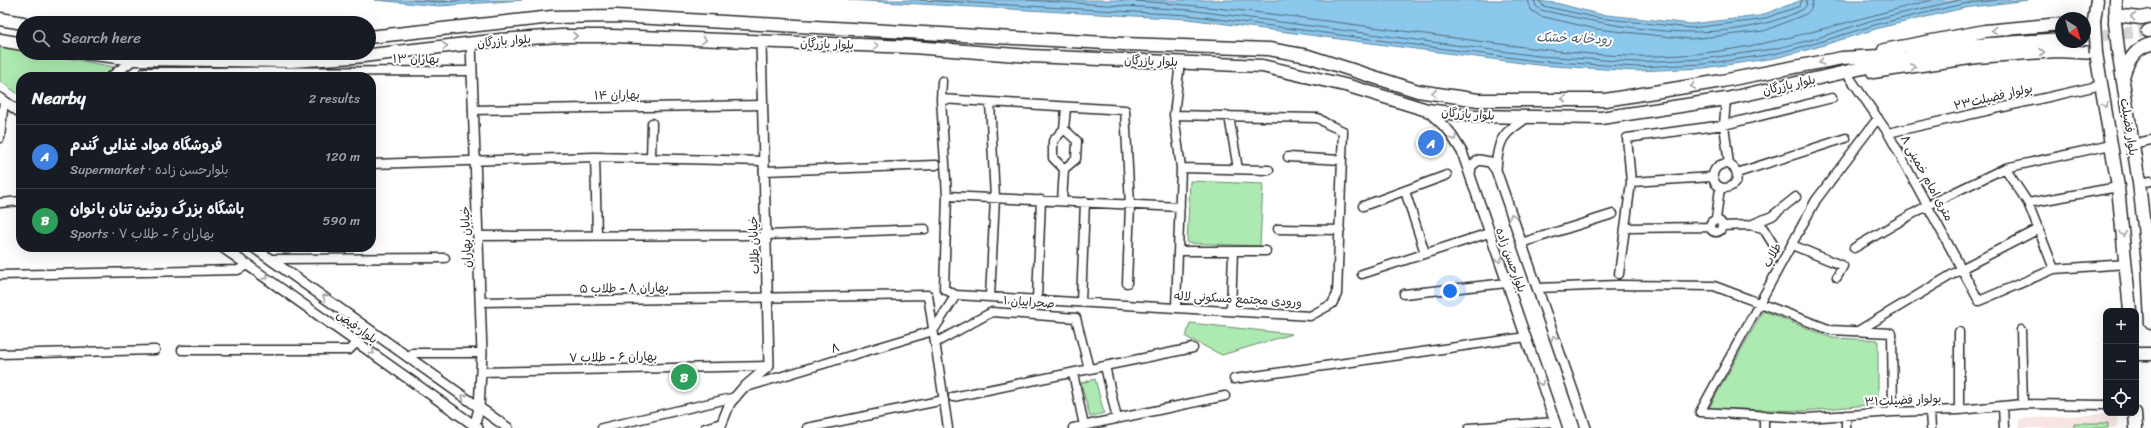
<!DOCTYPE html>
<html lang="en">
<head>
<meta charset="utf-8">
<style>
  :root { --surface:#171b24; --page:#20242c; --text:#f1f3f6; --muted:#9ea1a6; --line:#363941; --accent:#c8321e }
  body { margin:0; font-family:Sriracha,"Playpen Sans Arabic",sans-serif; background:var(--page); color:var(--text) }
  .controls { position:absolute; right:12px; bottom:12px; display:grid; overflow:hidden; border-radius:8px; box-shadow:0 4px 16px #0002 }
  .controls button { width:36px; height:36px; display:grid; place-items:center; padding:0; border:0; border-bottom:1px solid var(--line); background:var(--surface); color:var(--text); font:20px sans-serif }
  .compass { position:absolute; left:2055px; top:12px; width:36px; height:36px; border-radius:50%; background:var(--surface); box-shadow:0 4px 16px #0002; rotate:143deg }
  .you { position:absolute; left:1450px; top:291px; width:14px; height:14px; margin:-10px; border:3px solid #fff; border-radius:50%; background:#1a73e8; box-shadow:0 0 0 6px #1a73e833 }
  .badge { display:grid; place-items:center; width:26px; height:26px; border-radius:50%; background:var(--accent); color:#fff; font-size:13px; font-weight:700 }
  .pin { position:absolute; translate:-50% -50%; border:2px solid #fff; box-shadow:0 1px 4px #0006 }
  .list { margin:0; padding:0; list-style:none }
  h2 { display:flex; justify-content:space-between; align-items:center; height:52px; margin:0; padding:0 16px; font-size:17px }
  h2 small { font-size:13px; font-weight:400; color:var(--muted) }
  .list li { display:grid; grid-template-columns:26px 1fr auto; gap:12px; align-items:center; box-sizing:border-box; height:64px; padding:0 16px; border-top:1px solid var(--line) }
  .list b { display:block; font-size:15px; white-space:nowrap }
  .list p { margin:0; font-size:13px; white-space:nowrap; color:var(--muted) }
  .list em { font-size:13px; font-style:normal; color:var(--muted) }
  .icon { flex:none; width:22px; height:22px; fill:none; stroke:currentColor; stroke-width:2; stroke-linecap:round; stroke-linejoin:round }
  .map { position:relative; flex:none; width:2151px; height:428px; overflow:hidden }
  .search { position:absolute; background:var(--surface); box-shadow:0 4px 16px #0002; left:16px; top:16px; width:360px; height:44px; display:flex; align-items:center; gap:10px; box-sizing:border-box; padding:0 14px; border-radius:22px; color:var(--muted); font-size:15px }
  .panel { position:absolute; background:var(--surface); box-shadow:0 4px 16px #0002; left:16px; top:72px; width:360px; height:180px; border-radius:16px }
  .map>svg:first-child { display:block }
  .built { fill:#f7e5e3 }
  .green { fill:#adeab1; stroke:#6c8a6e }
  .water { fill:#8cc7ec; stroke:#65899f }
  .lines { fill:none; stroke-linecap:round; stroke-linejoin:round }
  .shore { stroke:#526978; stroke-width:1 }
  .primary-tunnel { stroke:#d5d5d5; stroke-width:12; stroke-dasharray:12 6; stroke-linecap:butt }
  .minor-casing { stroke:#2b2b2b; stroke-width:11 }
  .tertiary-casing { stroke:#2b2b2b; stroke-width:12 }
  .primary-casing { stroke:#2b2b2b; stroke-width:15 }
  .minor { stroke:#fff; stroke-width:8 }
  .tertiary { stroke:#fff; stroke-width:9 }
  .primary { stroke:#fff; stroke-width:12 }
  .primary-bridge-casing { stroke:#2b2b2b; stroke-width:15; stroke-linecap:butt }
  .primary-bridge { stroke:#fff; stroke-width:12 }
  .oneway { stroke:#a0a0a0 }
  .labels { text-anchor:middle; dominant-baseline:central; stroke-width:4; stroke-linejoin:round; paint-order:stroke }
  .street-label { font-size:12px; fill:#2b2b2b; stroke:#fff }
  .water-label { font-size:13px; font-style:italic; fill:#485a65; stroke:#fff }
</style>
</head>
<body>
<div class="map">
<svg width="2151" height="428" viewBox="0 0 2151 428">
  <rect width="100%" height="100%" fill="#fff"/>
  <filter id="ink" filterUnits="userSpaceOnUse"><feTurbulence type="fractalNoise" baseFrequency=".025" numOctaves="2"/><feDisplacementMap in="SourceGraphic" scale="8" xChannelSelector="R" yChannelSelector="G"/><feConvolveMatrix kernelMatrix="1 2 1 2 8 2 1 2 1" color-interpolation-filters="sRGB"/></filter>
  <g filter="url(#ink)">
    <path class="built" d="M2117 413V428H2019V419Z"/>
    <path class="green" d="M0 45 23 50V53H40L114 67 105 77H21V96L0 81Z
      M1190 181 1263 184 1260 246 1187 243Z
      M1763 311 1832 338 1878 340V404L1804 411 1709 408Z
      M1190 323 1292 334 1222 355 1186 337Z
      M1095 379 1104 413 1090 417 1081 383Z
      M2074 423H2108V428H2074Z"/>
    <path class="water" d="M375 0H522L439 6Z
      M848 0H1527L1556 3 1598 14 1691 24 1759 16 1802 0H2028L1964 8 1879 28 1814 48 1775 58 1704 68 1637 71 1537 65 1188 19Z"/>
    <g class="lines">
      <path class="shore" d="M413 0 439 2 473 0
        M920 0 1188 15 1537 61 1637 67 1704 64 1774 54 1813 44 1878 24 1963 4 1997 0
        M1027 0 1189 10 1538 56 1637 62 1703 59 1773 49 1811 40 1876 19 1960 0
        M1121 0C1237 7 1354 25 1470 40 1546 50 1627 62 1704 53 1783 44 1856 18 1933 0
        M1528 0 1531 10 1540 16 1596 29 1690 39 1764 31 1806 14 1811 9 1813 0
        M1534 0 1536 6 1541 10C1625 29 1721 48 1802 10L1806 6 1807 0
        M1539 0 1543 6 1598 18 1691 28 1760 20 1800 6 1802 0"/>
      <path class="primary-tunnel" d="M2085 37 2148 31"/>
      <defs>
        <path id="minor" d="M145 72 471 71
          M1846 72 1888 133 1979 301 2054 269 2127 264
          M942 81 941 99 947 196 944 289 956 295
          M941 99 1125 110 1130 205 1127 283
          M1726 99 1724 125 1729 164
          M473 110 762 105
          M1229 116 1238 169
          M1878 118 1816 200 1700 412 1807 418 1893 412 1959 410 2023 404 2106 405
          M1888 133 2102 85
          M0 138 4 101
          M2132 144 2151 140
          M595 157 597 234
          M651 157 652 123
          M1288 157 1342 160
          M1713 176a12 12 0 1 1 24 0a12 12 0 1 1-24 0Z
          M371 164 595 157 764 161
          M1181 168 1269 170
          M2005 168 2028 203 2054 269
          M1064 169 1053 158V141L1064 129 1066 108
          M764 171 936 165
          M1737 173 1846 138
          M1631 182 1712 177
          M2139 183 2151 181
          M1405 191 1425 253
          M947 196 1180 207
          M1062 201 1064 169 1076 159 1077 141 1064 129
          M0 203 21 201
          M2028 203 2118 187
          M1363 206 1447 175
          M1716 219 1720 188
          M1710 226a6 6 0 1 1 12 0a6 6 0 1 1-12 0Z
          M1750 225 1763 228 1773 244
          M1722 226 1750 225 1772 216 1796 197
          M1626 228 1709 227
          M1278 229 1340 230
          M478 236 766 235 925 229
          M1521 243 1613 214
          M1792 245 1843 266 1837 277
          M1854 248 1928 205 2005 168 2111 145
          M1178 251H1266
          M272 259 445 258
          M1362 274 1489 233
          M1619 274 1631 182 1627 138 1724 125 1832 98
          M0 275 238 270 249 264
          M1537 288 1618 285 1714 286 1831 330 1892 333 1893 412
          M1404 294 1507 283
          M990 297 995 198 990 102
          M1037 299 1041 200
          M480 302 928 295 948 428
          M1081 302 1085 202
          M1176 308 1181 168 1174 115 1180 62
          M1231 311 1233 251
          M2021 330 2023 404
          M1858 331 1963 268 2039 229
          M1959 332V410
          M935 343 992 312 1076 318 1089 369
          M182 350H349L357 342
          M413 353H482
          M0 354 155 350
          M1105 366 1117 419
          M482 372 769 366
          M1073 373 1084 426
          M1234 379 1526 337
          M743 388 933 331 956 295 1310 316 1332 304 1337 294 1343 131 1327 124 1318 118 1174 115
          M953 397 1193 348
          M2003 406 2004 428
          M1930 411 1931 428
          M1764 415V428
          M1846 415V428
          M602 428 736 397
          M705 428 722 423
          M807 428 944 400
          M1073 428 1225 396
          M1469 428 1555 422"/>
        <path id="tertiary" d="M471 44 482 353 479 408 474 428
          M111 77 134 59
          M0 98 21 113
          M1427 110 1449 131 1462 152 1557 428
          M1529 116C1503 134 1498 137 1496 170L1586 428
          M1470 175 1471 166 1479 160 1490 162 1496 170
          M222 247 478 428
          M253 247 508 428
          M720 428 730 403 743 388 769 366 761 42"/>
        <path id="primary" d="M2115 15 2141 18 2151 16
          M0 19 23 23
          M2094 21 2097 0
          M2115 22 2116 0
          M2148 31 2151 30
          M369 37 552 17 616 16 1124 44 1269 49 1308 56 1418 91 1478 100H1605L1722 81 1842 58 1898 55
          M0 40 23 44
          M1884 50 1985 31 2061 24
          M2118 50 2139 183 2148 262 2151 323
          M85 53 134 59 291 61 354 57 500 40 561 36H612L913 47 1030 56 1262 66 1349 86 1427 110 1474 116 1601 118 1726 99 1929 53 1977 45 2061 39
          M1873 72 1977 57 2057 51 2096 53 2118 187 2130 311
          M2123 77C2127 62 2134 48 2151 44
          M2136 354H2151
          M2135 413 2136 428"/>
      </defs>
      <use href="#minor" class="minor-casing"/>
      <use href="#tertiary" class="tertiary-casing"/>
      <use href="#primary" class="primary-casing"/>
      <use href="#minor" class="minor"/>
      <use href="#tertiary" class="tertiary"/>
      <use href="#primary" class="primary"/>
      <defs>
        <path id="primary-bridge" d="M2094 21 2096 53
          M2115 22 2118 50"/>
      </defs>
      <use href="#primary-bridge" class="primary-bridge-casing"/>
      <use href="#primary-bridge" class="primary-bridge"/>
    </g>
    <defs><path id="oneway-chevron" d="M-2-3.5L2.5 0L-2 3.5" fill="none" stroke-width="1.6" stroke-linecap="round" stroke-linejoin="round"/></defs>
    <g class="oneway">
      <use href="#oneway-chevron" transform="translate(2133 17) rotate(-173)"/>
      <use href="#oneway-chevron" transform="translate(1994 30) rotate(175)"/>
      <use href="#oneway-chevron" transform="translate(575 36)"/>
      <use href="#oneway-chevron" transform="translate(704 40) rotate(3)"/>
      <use href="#oneway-chevron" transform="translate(445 46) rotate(-6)"/>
      <use href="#oneway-chevron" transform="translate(876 46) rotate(2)"/>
      <use href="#oneway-chevron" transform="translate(2042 52) rotate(-4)"/>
      <use href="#oneway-chevron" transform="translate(1821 62) rotate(169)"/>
      <use href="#oneway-chevron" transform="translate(1913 67) rotate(-9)"/>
      <use href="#oneway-chevron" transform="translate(1693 86) rotate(171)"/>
      <use href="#oneway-chevron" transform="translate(1434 93) rotate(-172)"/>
      <use href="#oneway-chevron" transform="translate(1564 99) rotate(-179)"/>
      <use href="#oneway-chevron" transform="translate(2105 105) rotate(81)"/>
      <use href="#oneway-chevron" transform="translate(1454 138) rotate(58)"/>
      <use href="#oneway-chevron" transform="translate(1512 216) rotate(-109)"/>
      <use href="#oneway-chevron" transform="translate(2123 234) rotate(83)"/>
      <use href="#oneway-chevron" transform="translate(1499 260) rotate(70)"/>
      <use href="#oneway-chevron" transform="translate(266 277) rotate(36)"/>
      <use href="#oneway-chevron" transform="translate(325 297) rotate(-144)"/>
      <use href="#oneway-chevron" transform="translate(1554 338) rotate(-109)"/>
      <use href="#oneway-chevron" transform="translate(372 352) rotate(36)"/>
      <use href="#oneway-chevron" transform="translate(1541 383) rotate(71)"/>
      <use href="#oneway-chevron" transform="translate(464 397) rotate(-144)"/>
    </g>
  </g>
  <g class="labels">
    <g class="street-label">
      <text transform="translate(504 41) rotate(-5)">بلوار بازرگان</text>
      <text transform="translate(827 44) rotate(2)">بلوار بازرگان</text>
      <text x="416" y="59">بهاران ۱۳</text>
      <text transform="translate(1151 61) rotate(2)">بلوار بازرگان</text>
      <text transform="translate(1789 85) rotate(-13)">بلوار بازرگان</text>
      <text transform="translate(617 95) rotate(-1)">بهاران ۱۴</text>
      <text transform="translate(1993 97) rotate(-13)">بولوار فضیلت۲۳</text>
      <text transform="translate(1468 114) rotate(4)">بلوار بازرگان</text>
      <text transform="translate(2129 127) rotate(81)">بلوار فضیلت</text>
      <text transform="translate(1927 178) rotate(61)">۸ متری امام خمینی</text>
      <text transform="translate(466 237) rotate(-92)">خیابان بهاران</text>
      <text transform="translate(754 245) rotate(-92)">خیابان طلاب</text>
      <text transform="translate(1772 255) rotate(-61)">طلاب</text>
      <text transform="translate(1511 260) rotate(70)">بلوارحسن زاده</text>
      <text transform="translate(624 288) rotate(-1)">بهاران ۸ - طلاب ۵</text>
      <text transform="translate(1238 299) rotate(3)">ورودی مجتمع مسکونی لاله</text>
      <text transform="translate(1029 302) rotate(4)">صحراییان ۱</text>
      <text transform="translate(357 327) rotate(36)">بلوار فیض</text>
      <text transform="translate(835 348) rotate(-17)">۸</text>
      <text transform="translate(613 357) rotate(-1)">بهاران ۶ - طلاب ۷</text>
      <text transform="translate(1903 400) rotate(-3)">بولوار فضیلت۳۱</text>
    </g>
    <g class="water-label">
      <text transform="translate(1574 38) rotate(2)">رودخانه خشک</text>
    </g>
  </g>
</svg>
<div class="controls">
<button>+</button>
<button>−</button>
<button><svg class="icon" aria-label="locate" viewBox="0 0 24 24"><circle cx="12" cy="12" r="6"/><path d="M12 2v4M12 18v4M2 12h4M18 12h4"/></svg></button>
</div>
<svg class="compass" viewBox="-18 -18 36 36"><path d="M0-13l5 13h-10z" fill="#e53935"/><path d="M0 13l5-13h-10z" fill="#9ea1a6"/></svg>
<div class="you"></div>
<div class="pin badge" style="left:1431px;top:143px;background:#3f7fe0">A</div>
<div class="pin badge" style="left:684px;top:377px;background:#2e9e5b">B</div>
<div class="search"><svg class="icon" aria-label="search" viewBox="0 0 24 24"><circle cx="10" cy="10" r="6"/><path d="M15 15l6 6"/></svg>Search here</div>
<section class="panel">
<h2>Nearby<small>2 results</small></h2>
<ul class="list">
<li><span class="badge" style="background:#3f7fe0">A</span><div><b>فروشگاه مواد غذایی گندم</b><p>Supermarket · بلوارحسن زاده</p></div><em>120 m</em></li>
<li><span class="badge" style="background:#2e9e5b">B</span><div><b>باشگاه بزرگ روئین تنان بانوان</b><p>Sports · بهاران ۶ - طلاب ۷</p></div><em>590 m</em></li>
</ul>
</section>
</div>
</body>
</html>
